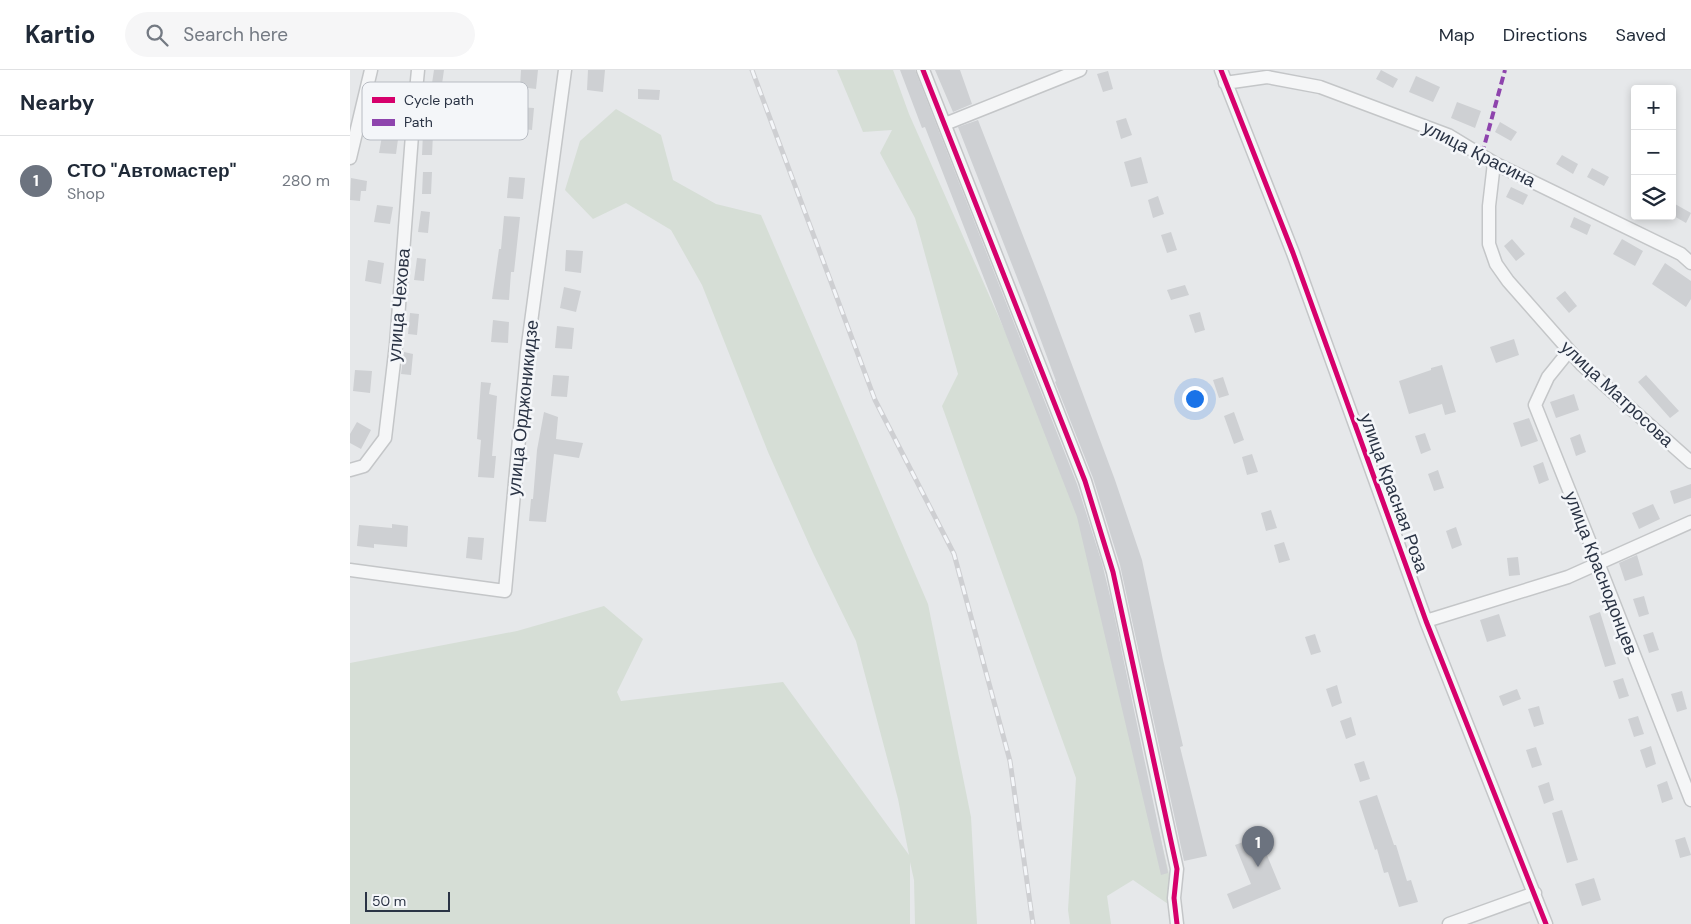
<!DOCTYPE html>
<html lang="en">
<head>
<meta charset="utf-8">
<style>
  :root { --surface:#fff; --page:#f6f6f7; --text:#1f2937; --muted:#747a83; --line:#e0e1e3; --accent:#6c737f }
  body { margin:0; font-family:"DM Sans",sans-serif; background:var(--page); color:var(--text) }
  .controls { position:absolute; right:15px; top:15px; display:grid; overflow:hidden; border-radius:5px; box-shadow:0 2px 8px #0003 }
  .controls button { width:45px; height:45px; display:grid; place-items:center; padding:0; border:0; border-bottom:1px solid var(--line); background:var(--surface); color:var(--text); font:25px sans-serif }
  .scale { position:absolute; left:15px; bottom:12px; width:85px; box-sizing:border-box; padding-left:5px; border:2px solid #2b3445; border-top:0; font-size:14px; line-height:18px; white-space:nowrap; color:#2b3445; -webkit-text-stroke:4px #f4f6f9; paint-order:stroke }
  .you { position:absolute; left:844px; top:328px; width:18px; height:18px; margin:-12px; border:4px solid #fff; border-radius:50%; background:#1a73e8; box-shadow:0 0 0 8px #1a73e833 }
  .badge { display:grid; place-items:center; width:32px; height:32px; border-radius:50%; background:var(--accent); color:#fff; font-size:16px; font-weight:700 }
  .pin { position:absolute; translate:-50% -41px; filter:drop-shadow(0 1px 2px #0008) }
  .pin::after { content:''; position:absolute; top:26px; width:18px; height:15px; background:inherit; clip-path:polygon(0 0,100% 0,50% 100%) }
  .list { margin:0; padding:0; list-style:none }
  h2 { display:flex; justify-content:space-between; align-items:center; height:65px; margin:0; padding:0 20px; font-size:21px }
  h2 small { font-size:16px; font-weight:400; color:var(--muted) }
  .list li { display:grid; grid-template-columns:32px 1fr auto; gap:15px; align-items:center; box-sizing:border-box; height:90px; padding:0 20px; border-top:1px solid var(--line) }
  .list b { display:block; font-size:19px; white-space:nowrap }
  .list p { margin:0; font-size:16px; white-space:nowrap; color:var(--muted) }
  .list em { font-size:16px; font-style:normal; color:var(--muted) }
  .icon { flex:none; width:28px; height:28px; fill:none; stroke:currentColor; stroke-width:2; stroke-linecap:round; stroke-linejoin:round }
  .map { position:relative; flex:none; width:1341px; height:854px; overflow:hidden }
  header { display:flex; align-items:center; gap:30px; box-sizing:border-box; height:70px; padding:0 25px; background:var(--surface); border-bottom:1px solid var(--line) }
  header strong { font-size:24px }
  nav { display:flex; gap:28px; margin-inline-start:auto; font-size:18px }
  .search { width:350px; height:45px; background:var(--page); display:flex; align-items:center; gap:12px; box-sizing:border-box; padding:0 18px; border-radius:28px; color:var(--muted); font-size:19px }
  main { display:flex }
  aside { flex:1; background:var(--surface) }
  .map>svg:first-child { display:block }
  .green { fill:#d6ded6 }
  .building { fill:#ced0d3 }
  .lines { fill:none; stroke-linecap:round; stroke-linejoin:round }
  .street-casing { stroke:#c4c6c8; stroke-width:15 }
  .street { stroke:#f5f6f7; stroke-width:12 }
  .rail-casing { stroke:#cecfd2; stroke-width:5 }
  .rail { stroke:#f4f6f9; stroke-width:3; stroke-dasharray:9; stroke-linecap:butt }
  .quiet { stroke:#8e44ad; stroke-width:4; stroke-dasharray:8 4; stroke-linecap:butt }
  .cycleway-casing { stroke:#f4f6f9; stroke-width:8 }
  .cycleway { stroke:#d6006c; stroke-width:5 }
  .labels { text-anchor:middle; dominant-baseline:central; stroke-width:5; stroke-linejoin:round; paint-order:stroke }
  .street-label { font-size:18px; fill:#2b3445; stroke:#f4f6f9 }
  .key { fill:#f4f6f9; stroke:#b8bcc3; stroke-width:1 }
  .key-label { font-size:14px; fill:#2b3445 }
</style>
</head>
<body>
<header>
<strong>Kartio</strong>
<div class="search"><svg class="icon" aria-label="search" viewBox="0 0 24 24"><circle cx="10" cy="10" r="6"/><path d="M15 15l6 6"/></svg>Search here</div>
<nav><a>Map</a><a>Directions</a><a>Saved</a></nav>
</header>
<main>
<aside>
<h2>Nearby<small></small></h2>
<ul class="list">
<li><span class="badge">1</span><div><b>СТО &quot;Автомастер&quot;</b><p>Shop</p></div><em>280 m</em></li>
</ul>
</aside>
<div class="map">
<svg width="1341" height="854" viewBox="0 0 1341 854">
  <rect width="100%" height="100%" fill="#e6e8ea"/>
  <path class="green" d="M487 0H543L559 44 734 440 819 804 821 836 783 810 757 826 761 854H720L718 840 726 708 592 336 608 304 565 148 530 83 542 60 513 62Z
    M266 39 311 65 323 110 366 134 411 145 578 534 621 747 627 854H565L564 810 560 792V854H0V593L167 561 254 536 293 569 267 622 271 631 433 612 559 785 548 729 506 571 463 483 418 382 352 215 321 160 276 133 243 149 215 120 230 71Z"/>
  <path class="building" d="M84 0H94L88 42 78 40Z
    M171 0H188L186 19 170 17Z
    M238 0H255L253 22 237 20Z
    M550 0H565L727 414 752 493 762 534 818 803 811 805 727 447 575 57 572 58Z
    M585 0H610L622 34 603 42Z
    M1031 0 1048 9 1043 18 1026 9Z
    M758 1 763 19 753 22 747 4Z
    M1066 6 1090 17 1083 32 1059 22Z
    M288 19 310 20 309 30 288 29Z
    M1107 32 1131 41 1125 58 1101 48Z
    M167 37 184 38 182 60 165 58Z
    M776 48 782 65 771 69 766 51Z
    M628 50 693 217 765 410 792 490 813 590 833 676 830 677 857 786 834 791 770 495 743 408 705 312 706 311 677 233 608 57Z
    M1150 52 1167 62 1161 71 1145 62Z
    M73 63 83 64 82 85H72Z
    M32 66 48 69 46 84 29 83Z
    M1212 85 1228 94 1223 104 1206 94Z
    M791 87 798 113 781 117 774 92Z
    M1242 98 1259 107 1254 116 1237 107Z
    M73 102H82L81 124H72Z
    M159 107 175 108 173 129 157 128Z
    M1 108 17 111 16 121H11L10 131 0 130Z
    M1161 117 1178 125 1173 135 1156 127Z
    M808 126 814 144 803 148 798 130Z
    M1325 134 1341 143 1336 153 1322 145V139Z
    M27 135 43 137 40 154 24 152Z
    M71 141 80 142 78 163 68 162Z
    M154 146 170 147 164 202H161L159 230 142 229 149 179H151Z
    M1224 147 1241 155 1237 165 1220 157Z
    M821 162 827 180 817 183 811 165Z
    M1162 169 1175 184 1166 191 1154 176Z
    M1272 169 1293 181 1285 196 1263 184Z
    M216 180 233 181 231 203 215 201Z
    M67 188 76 189 74 211 64 210Z
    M18 190 34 193 31 214 15 211Z
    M1315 193 1341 211V229L1336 237 1302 214Z
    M835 215 839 225 821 230 817 220Z
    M214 217 231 221 226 242 210 238Z
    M1215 221 1227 236 1219 243 1206 228Z
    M850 242 855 260 845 263 839 245Z
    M60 243 69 244 67 265 58 264Z
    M143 250 159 252 158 273 141 272Z
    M207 256 224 258 222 279 205 278Z
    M1164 269 1169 285 1146 293 1140 277Z
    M54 282 63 284 61 305 51 304Z
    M1092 295 1106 342 1095 345 1092 334 1059 344 1049 311 1081 300V298Z
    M5 300 22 301 20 323 3 321Z
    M203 305 219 306 217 327 201 326Z
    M1296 305 1329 341 1320 348 1288 312Z
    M873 307 879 325 869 328 863 310Z
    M131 312 141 313 139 324 147 326 142 386H146L144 408 128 407 131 370 127 369Z
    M1224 324 1229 340 1206 348 1200 332Z
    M194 342 208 347 206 369 233 373 229 388 204 384 196 452 179 451 181 429H183L187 380Z
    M884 342 894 370 884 374 874 346Z
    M1179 348 1188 371 1171 377 1163 353Z
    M7 352 21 360 11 379 0 373V364Z
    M1075 363 1081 380 1071 384 1065 366Z
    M1230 364 1236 382 1226 386 1220 368Z
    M902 384 908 402 897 405 892 387Z
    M1193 392 1199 410 1189 414 1183 396Z
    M1088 400 1094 418 1084 421 1078 404Z
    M1341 414V428L1324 434 1320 421Z
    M1303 434 1310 449 1289 459 1282 443Z
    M921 440 927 458 916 461 911 443Z
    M42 454 58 456 57 477 24 474V478L7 476 9 455 42 458Z
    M1106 457 1112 475 1102 479 1096 461Z
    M118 467 134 468 132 490 116 488Z
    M934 472 940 490 929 493 924 475Z
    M1287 485 1293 505 1275 511 1269 493Z
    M1168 487 1170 505 1159 506 1157 488Z
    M1294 526 1299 544 1289 547 1283 529Z
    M1250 542 1266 594 1255 597 1239 546Z
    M1149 544 1156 566 1137 572 1130 550Z
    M1303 562 1309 580 1299 583 1293 565Z
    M965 564 971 582 961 585 955 567Z
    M1273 608 1279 626 1269 629 1263 611Z
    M987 615 992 633 982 637 976 619Z
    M1167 619 1171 629 1153 636 1149 626Z
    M1332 621 1337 639 1327 642 1321 624Z
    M1189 636 1194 654 1184 657 1178 639Z
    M1288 646 1294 664 1284 667 1278 649Z
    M1001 647 1006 665 996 669 990 651Z
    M1301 676 1306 694 1296 698 1290 680Z
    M1186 677 1192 695 1182 698 1176 680Z
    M1014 691 1020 709 1010 712 1004 694Z
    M1317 711 1323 729 1312 733 1307 715Z
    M1199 712 1204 730 1194 734 1188 716Z
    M1027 725 1044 775H1046L1057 811 1061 810 1068 832 1049 837 1038 802 1034 803 1027 779 1025 780 1009 731Z
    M1212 740 1228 790 1217 793 1202 743Z
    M909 766 931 819 883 839 877 824 901 814 885 775Z
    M1335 767 1341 785 1330 788 1325 770Z
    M1244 808 1251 830 1232 836 1225 814Z"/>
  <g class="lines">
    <defs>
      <path id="street" d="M573 0 735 411 763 502 827 799 824 828 827 854
        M871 0 943 183 1076 551 1196 854
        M875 13 917 7 970 17 1098 65 1144 93 1331 184 1341 193
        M11 42 63 52 68 0
        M595 54 730 0
        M0 88 21 0
        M1144 93 1139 136V174L1146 194 1158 211 1232 295 1341 392
        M1219 281 1198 307 1185 335 1241 475 1341 730
        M0 400 14 396 35 368 46 275 63 52
        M0 500 155 521 177 282 215 0
        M1076 551 1218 507 1341 452
        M1099 854 1185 823"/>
    </defs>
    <use href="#street" class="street-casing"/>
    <use href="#street" class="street"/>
    <defs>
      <path id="rail" d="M402 0 525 330 604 484 660 691 683 854"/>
    </defs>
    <use href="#rail" class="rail-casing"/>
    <use href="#rail" class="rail"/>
    <path class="quiet" d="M1132 84 1155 0"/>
    <defs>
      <path id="cycleway" d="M573 0 735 411 763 502 827 799 824 828 827 854
        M871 0 943 183 1076 551 1196 854"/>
    </defs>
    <use href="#cycleway" class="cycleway-casing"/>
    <use href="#cycleway" class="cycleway"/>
  </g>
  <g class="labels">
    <g class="street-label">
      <text transform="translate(1129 84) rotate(27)">улица Красина</text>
      <text transform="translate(49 235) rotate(-85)">улица Чехова</text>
      <text transform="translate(1267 324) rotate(43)">улица Матросова</text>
      <text transform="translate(173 338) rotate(-84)">улица Орджоникидзе</text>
      <text transform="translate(1044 423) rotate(70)">улица Красная Роза</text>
      <text transform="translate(1251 503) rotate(69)">улица Краснодонцев</text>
    </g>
  </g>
  <rect x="12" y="12" width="166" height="58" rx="8" class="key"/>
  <rect x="22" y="27" width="23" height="6" fill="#d6006c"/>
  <rect x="22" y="49" width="23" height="7" fill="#8e44ad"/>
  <g class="key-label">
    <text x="54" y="35">Cycle path</text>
    <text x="54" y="57">Path</text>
  </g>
</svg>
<div class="controls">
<button>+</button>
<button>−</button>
<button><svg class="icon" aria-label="layers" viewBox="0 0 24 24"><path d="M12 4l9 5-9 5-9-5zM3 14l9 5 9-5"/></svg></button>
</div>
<div class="scale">50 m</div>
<div class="you"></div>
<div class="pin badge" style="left:908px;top:797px">1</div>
</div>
</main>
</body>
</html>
